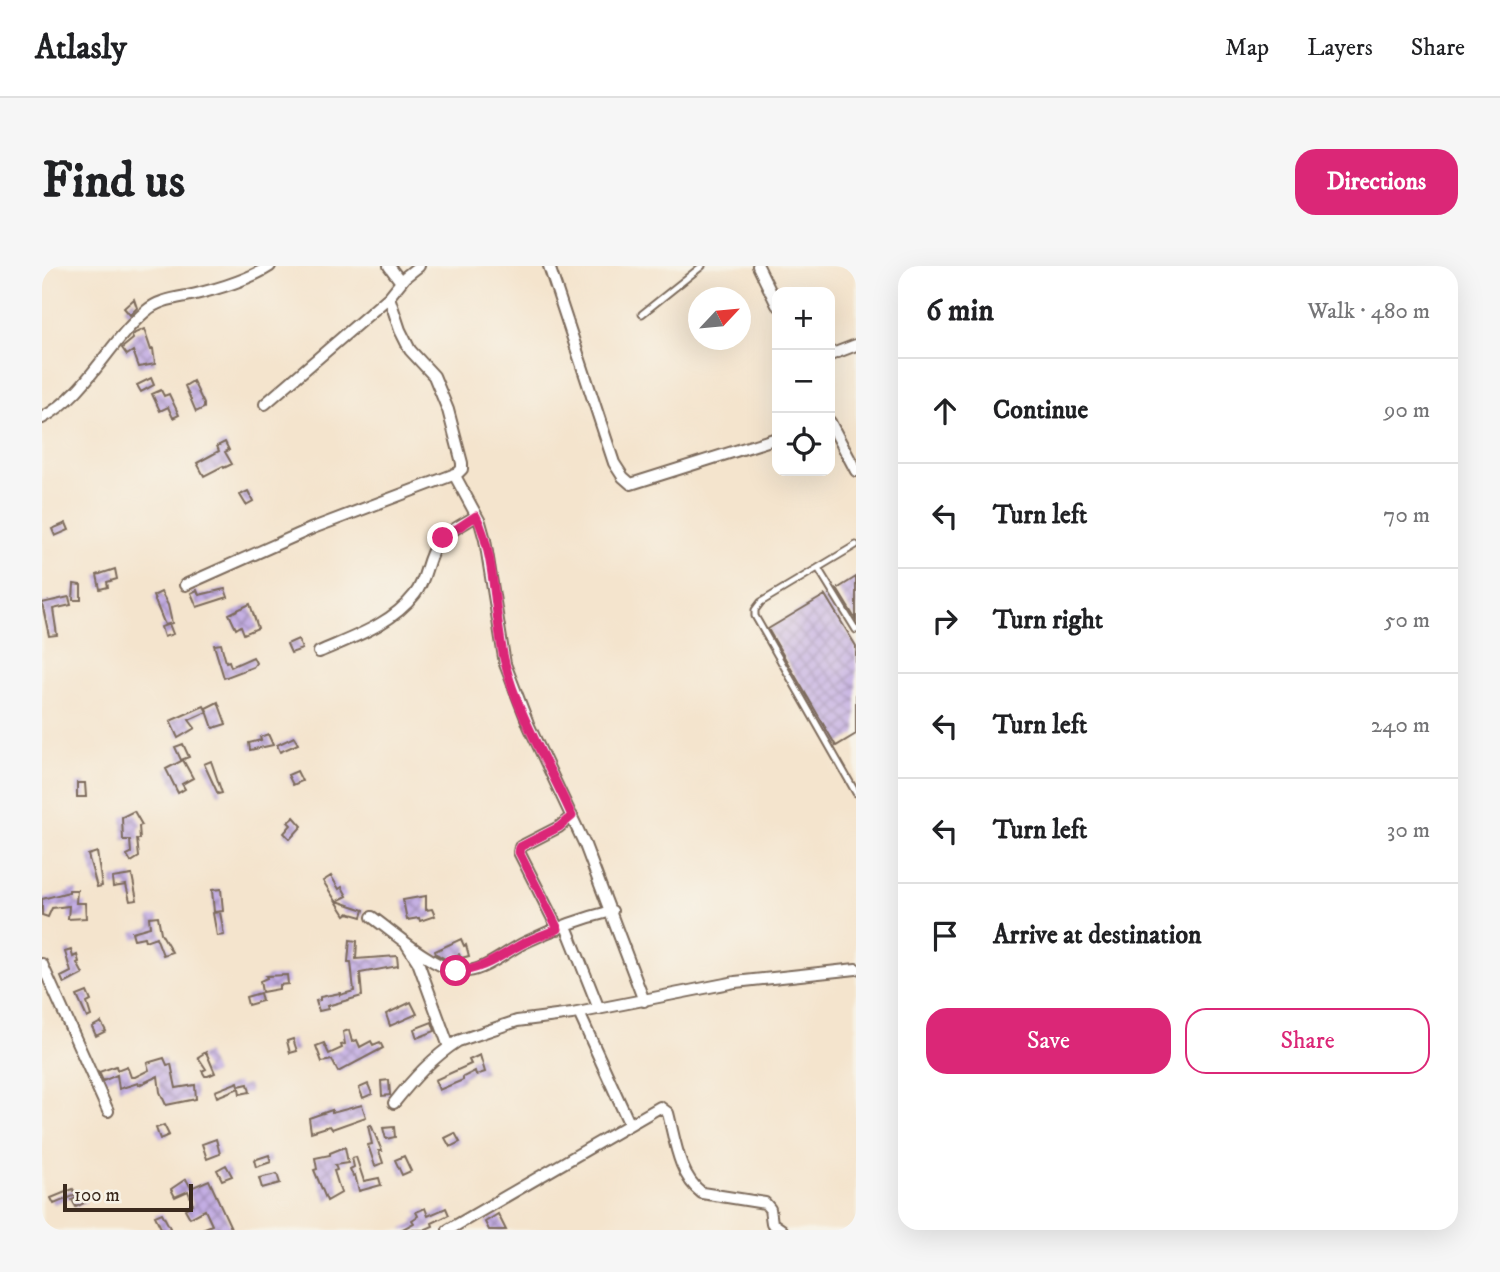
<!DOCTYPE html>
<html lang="en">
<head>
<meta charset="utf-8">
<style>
  :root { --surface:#fff; --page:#f6f6f6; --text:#202124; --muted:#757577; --line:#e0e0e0; --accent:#db2777 }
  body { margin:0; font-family:"IM FELL DW Pica",serif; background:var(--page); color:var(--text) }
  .controls { position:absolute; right:21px; top:21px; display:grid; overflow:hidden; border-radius:14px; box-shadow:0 7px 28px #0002 }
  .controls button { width:63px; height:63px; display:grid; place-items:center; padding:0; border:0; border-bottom:2px solid var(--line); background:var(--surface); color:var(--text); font:35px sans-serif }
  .compass { position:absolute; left:646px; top:21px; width:63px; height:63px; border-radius:50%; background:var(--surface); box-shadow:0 7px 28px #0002; rotate:64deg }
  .scale { position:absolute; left:21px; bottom:18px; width:130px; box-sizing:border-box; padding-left:7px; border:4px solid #3b2a1e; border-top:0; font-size:19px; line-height:24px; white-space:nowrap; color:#3b2a1e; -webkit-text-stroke:5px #f7f3e8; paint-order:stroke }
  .stop { position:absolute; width:21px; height:21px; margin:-16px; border:5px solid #db2777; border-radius:50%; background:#fff }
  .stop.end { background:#db2777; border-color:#fff; box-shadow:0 2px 7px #0008 }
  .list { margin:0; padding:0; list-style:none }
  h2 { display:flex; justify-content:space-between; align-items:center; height:91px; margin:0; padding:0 28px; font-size:30px }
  h2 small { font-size:23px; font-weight:400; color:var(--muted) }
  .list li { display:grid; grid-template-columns:46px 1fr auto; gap:21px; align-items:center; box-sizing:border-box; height:105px; padding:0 28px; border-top:2px solid var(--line) }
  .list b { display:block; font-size:26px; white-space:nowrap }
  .list em { font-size:23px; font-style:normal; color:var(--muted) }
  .actions { display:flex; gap:14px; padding:21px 28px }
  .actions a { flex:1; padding:16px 0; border:2px solid var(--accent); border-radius:21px; text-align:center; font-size:24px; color:var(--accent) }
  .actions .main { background:var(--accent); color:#fff }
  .icon { flex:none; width:38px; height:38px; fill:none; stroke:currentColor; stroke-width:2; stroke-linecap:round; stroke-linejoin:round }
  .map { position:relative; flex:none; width:814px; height:964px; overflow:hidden; border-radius:21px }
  header { display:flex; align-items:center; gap:42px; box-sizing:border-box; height:98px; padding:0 35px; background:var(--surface); border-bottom:2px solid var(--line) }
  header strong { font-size:33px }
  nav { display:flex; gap:38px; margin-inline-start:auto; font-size:24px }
  .intro { display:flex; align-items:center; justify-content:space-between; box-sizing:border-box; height:168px; padding:0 42px }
  h1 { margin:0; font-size:49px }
  .button { padding:18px 32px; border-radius:21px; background:var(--accent); color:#fff; font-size:24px; font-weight:700 }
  main { display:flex; gap:42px; padding:0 42px }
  aside { flex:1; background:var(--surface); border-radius:21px; box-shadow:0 7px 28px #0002 }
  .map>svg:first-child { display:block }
  .building { fill:url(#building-cross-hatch) }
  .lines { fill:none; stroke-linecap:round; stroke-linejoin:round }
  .lane-casing { stroke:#7c6b5b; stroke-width:9 }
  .street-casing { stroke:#7c6b5b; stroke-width:14 }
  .lane { stroke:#fff; stroke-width:5 }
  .street { stroke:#fff; stroke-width:10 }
  .route { stroke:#db2777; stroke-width:9 }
</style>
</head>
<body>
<header>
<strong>Atlasly</strong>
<nav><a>Map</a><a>Layers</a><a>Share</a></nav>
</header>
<div class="intro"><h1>Find us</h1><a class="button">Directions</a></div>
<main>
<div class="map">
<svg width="814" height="964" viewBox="0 0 814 964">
  <defs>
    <pattern id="building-cross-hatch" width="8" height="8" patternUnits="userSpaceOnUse" patternTransform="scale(1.75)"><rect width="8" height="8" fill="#c3ade3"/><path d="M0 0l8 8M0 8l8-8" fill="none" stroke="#a08db7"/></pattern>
  </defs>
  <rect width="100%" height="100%" fill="#f7f3e8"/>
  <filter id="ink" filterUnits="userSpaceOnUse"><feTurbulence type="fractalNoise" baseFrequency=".0143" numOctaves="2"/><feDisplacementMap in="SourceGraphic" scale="14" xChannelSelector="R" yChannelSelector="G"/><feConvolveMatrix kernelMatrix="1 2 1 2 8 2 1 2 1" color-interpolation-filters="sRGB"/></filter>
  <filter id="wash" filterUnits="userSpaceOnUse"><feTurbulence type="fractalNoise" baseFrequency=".00686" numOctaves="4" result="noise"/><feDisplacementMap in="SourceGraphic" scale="28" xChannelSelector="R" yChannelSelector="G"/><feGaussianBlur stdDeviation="1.57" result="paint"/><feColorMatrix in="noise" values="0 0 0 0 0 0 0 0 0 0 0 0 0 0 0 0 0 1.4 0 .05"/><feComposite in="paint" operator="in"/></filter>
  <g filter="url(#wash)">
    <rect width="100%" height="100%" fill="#f4e4cd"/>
    <g id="blocks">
      <path class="building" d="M92 33 95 42 88 49 82 42Z
        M102 63 109 84 111 83 113 98 97 101 91 85 85 89 80 82 91 73 90 70 93 67Z
        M109 112 112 119 99 126 95 119Z
        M151 115 162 138V142L154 146 143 120Z
        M119 124 122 130 127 128 137 149 131 152 126 141 118 145 110 128Z
        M183 176 187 184 183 186 190 198 182 202 181 200 162 210 155 197 177 185 175 180Z
        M206 225 211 235 204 239 198 229Z
        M24 257 27 264 13 270 10 263Z
        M73 303 75 313 65 316 66 321 58 323 55 309Z
        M814 311V354L795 323Z
        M32 318 39 319V334H31Z
        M183 323 186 331 155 341 149 327 155 324 157 329Z
        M119 326 126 339 130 357 123 359 111 330Z
        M783 329 814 380V468L794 480 726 363Z
        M27 331 29 339 11 343 15 369 7 370 0 337Z
        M208 338 216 362 202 368 199 360 194 363 187 348Z
        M127 358 131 368 122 371 119 361Z
        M256 373 260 383 249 387 245 378Z
        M179 378 184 396 187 395 189 401 211 391 214 397 211 401 182 412 172 379Z
        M176 436 184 458 171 462 164 442Z
        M162 440 165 446 147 454 153 462 136 472 128 455Z
        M226 468 231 479 208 484 207 477 219 474 218 471Z
        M252 471 256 478 238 486 235 479Z
        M141 478 147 491 139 494 133 481Z
        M141 494 151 512 140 518 143 523 136 527 124 503Z
        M169 495 180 527 176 528 162 498Z
        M255 505 260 515 251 519 246 509Z
        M35 517H43L44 531H35Z
        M92 545 100 559 97 560 98 573H95L97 591 89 596 85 589 89 587 88 574H81L80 551Z
        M252 551 260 560 248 573 242 567 249 559 246 556Z
        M55 586 60 620 55 621 46 589Z
        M90 609 95 634 88 635 84 619 71 621 70 612Z
        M289 610 297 623 300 621 305 630 295 635 322 644 320 651 306 647 303 649 281 615Z
        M179 623 181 645 172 646 170 624Z
        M27 624H35L34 637H43L44 652 26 653 27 640 10 642 6 651 0 649V633L27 626Z
        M384 630V644L390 643 393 650 378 655 377 652 365 654 361 634Z
        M178 646 182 669 175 670 171 647Z
        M116 650 119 667 130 686 121 689 114 671 103 675 102 671 92 673 90 666 108 661 107 651Z
        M419 673 422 680 424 679 427 690 419 692 417 688 405 694 394 688 393 685Z
        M308 674 315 675 314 693 355 690 356 700 318 707 320 730 285 740 286 743 277 745 274 735 278 734V731L298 727V729L312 725 309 696H306Z
        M29 684 31 691 35 689 37 696 35 697 41 708 22 718 19 711 29 706 23 686Z
        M245 709 246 718 237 719V723L220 726 218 715 225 712 224 710Z
        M45 726 49 735 45 737 49 750 45 752 35 730Z
        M218 727 220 735 206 739 204 731Z
        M369 736 375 748 348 760 344 748Z
        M59 756 64 765 54 770 50 761Z
        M390 756 393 765 375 772 372 763Z
        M307 764 310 776 315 774 318 781 329 775 331 779 338 776 341 782 296 806 290 794 280 796 274 780 282 777 287 788 300 782 299 779 303 778 301 766Z
        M251 773 255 785 248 787 245 775Z
        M164 786 173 807 166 810H163L160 805 164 803 156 791Z
        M438 789 443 806 434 809 433 805 421 811V814L397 824 393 814 429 798 427 794Z
        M122 792 125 799 129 798 134 822 153 819 154 833 124 839 118 826 116 810 97 819 96 817 77 823 75 809 61 815 57 806 74 800 75 804 85 800 89 811H93L107 804 105 797Z
        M347 814 348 829 340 830 339 815Z
        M196 816 197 820 206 818 208 826 198 828 197 822 175 831 173 825Z
        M326 818 330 828 321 832 317 822Z
        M320 839 324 851 290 863 288 860 269 866 267 852 290 844V847Z
        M122 859 127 869 118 873 114 862Z
        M329 859 340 885H337L341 897 333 900 326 879 330 878 326 860Z
        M352 861 353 871 344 873 341 862Z
        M413 867 418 876 408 881 403 872Z
        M174 873 178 888 165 893 160 878Z
        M303 881 306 897 293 899 295 904 292 905 299 927 285 935 272 904 275 903 273 892 288 889V887Z
        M227 889 229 896 214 901 212 894Z
        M362 890 369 905 360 909 353 894Z
        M314 891 322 915 337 912 339 919 317 925 313 909 311 910 308 903 312 901 310 892Z
        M184 899 190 910 180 914 175 904Z
        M235 908 238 917 220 922 217 912Z
        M144 913 149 922 167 914 190 964H158L170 959 163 944 148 952 143 943 151 938 146 925 133 931 129 923Z
        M31 923 34 929 12 938 9 932Z
        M41 929 44 936 34 941 30 934Z
        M383 942 386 950 404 942 407 949 390 957 391 960 382 964H359L372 957 370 954 376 950 374 946Z
        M120 947 128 962 125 964H120L113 950Z
        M456 948 464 964H447L443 956Z"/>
    </g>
  </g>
  <g filter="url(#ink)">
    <use href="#blocks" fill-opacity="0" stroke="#7c6b5b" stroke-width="2"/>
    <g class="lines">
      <defs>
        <path id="lane" d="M600 48 660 0
          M814 279 719 336 713 344V350L814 527
          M776 302 814 364"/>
        <path id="street" d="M347 0 359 16
          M507 0 572 197 581 211 589 218 735 172
          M716 0 735 39
          M788 89 814 79
          M223 138 347 31 363 11 377 0
          M0 152C46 127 65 78 104 45 117 33 137 32 154 28 179 22 206 14 228 0
          M788 156 814 205
          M412 208 438 256 443 274 463 398 487 460 543 579 602 735
          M143 319 271 262 416 207 420 203V197L406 144 392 110 368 84 358 64 347 31
          M277 386C311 371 349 359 373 328 385 313 384 293 395 278 404 266 422 258 434 250
          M330 651C351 666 390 701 415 705 440 709 462 686 484 676 511 663 541 652 570 645
          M524 660 557 743
          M516 663 477 586 478 581 517 561 530 550
          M365 679 376 696 407 781
          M0 698 66 845
          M537 747 587 857
          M352 837C371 813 390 792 416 775L475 755 530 748 693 716 814 703
          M406 964 618 841 626 847C633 874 637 910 660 927L723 937 728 943 730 957 740 964"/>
      </defs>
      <use href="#lane" class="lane-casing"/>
      <use href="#street" class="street-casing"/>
      <use href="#lane" class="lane"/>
      <use href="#street" class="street"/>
    </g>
  </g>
  <g class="lines" filter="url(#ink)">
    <path class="route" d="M401 272 434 250C454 288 452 354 463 397 475 448 509 502 530 550L517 561 478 581 477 586 516 663C504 668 491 672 480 678 459 689 440 705 414 705"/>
  </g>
</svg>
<div class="controls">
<button>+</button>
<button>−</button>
<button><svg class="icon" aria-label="locate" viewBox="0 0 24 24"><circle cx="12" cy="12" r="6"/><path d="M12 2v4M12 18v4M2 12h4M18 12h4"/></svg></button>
</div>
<svg class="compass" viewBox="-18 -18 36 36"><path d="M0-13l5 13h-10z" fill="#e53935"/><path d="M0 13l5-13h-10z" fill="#757577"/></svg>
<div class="scale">100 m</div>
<div class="stop" style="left:414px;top:705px"></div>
<div class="stop end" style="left:401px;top:272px"></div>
</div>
<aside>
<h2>6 min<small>Walk · 480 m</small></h2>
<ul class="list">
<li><svg class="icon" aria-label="ahead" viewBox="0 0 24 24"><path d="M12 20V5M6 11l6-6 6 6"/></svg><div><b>Continue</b></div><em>90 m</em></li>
<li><svg class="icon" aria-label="left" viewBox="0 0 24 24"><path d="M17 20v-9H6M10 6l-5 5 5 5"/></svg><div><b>Turn left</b></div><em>70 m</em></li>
<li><svg class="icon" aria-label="right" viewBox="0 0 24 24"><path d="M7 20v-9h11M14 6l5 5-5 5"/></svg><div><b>Turn right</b></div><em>50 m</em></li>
<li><svg class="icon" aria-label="left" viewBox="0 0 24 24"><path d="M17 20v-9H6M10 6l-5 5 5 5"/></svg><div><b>Turn left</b></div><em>240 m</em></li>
<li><svg class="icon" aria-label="left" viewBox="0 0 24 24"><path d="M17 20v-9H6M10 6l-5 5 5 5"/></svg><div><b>Turn left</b></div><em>30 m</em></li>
<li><svg class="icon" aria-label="arrive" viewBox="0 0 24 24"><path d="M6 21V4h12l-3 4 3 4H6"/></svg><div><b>Arrive at destination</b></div></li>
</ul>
<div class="actions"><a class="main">Save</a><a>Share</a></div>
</aside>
</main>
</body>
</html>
